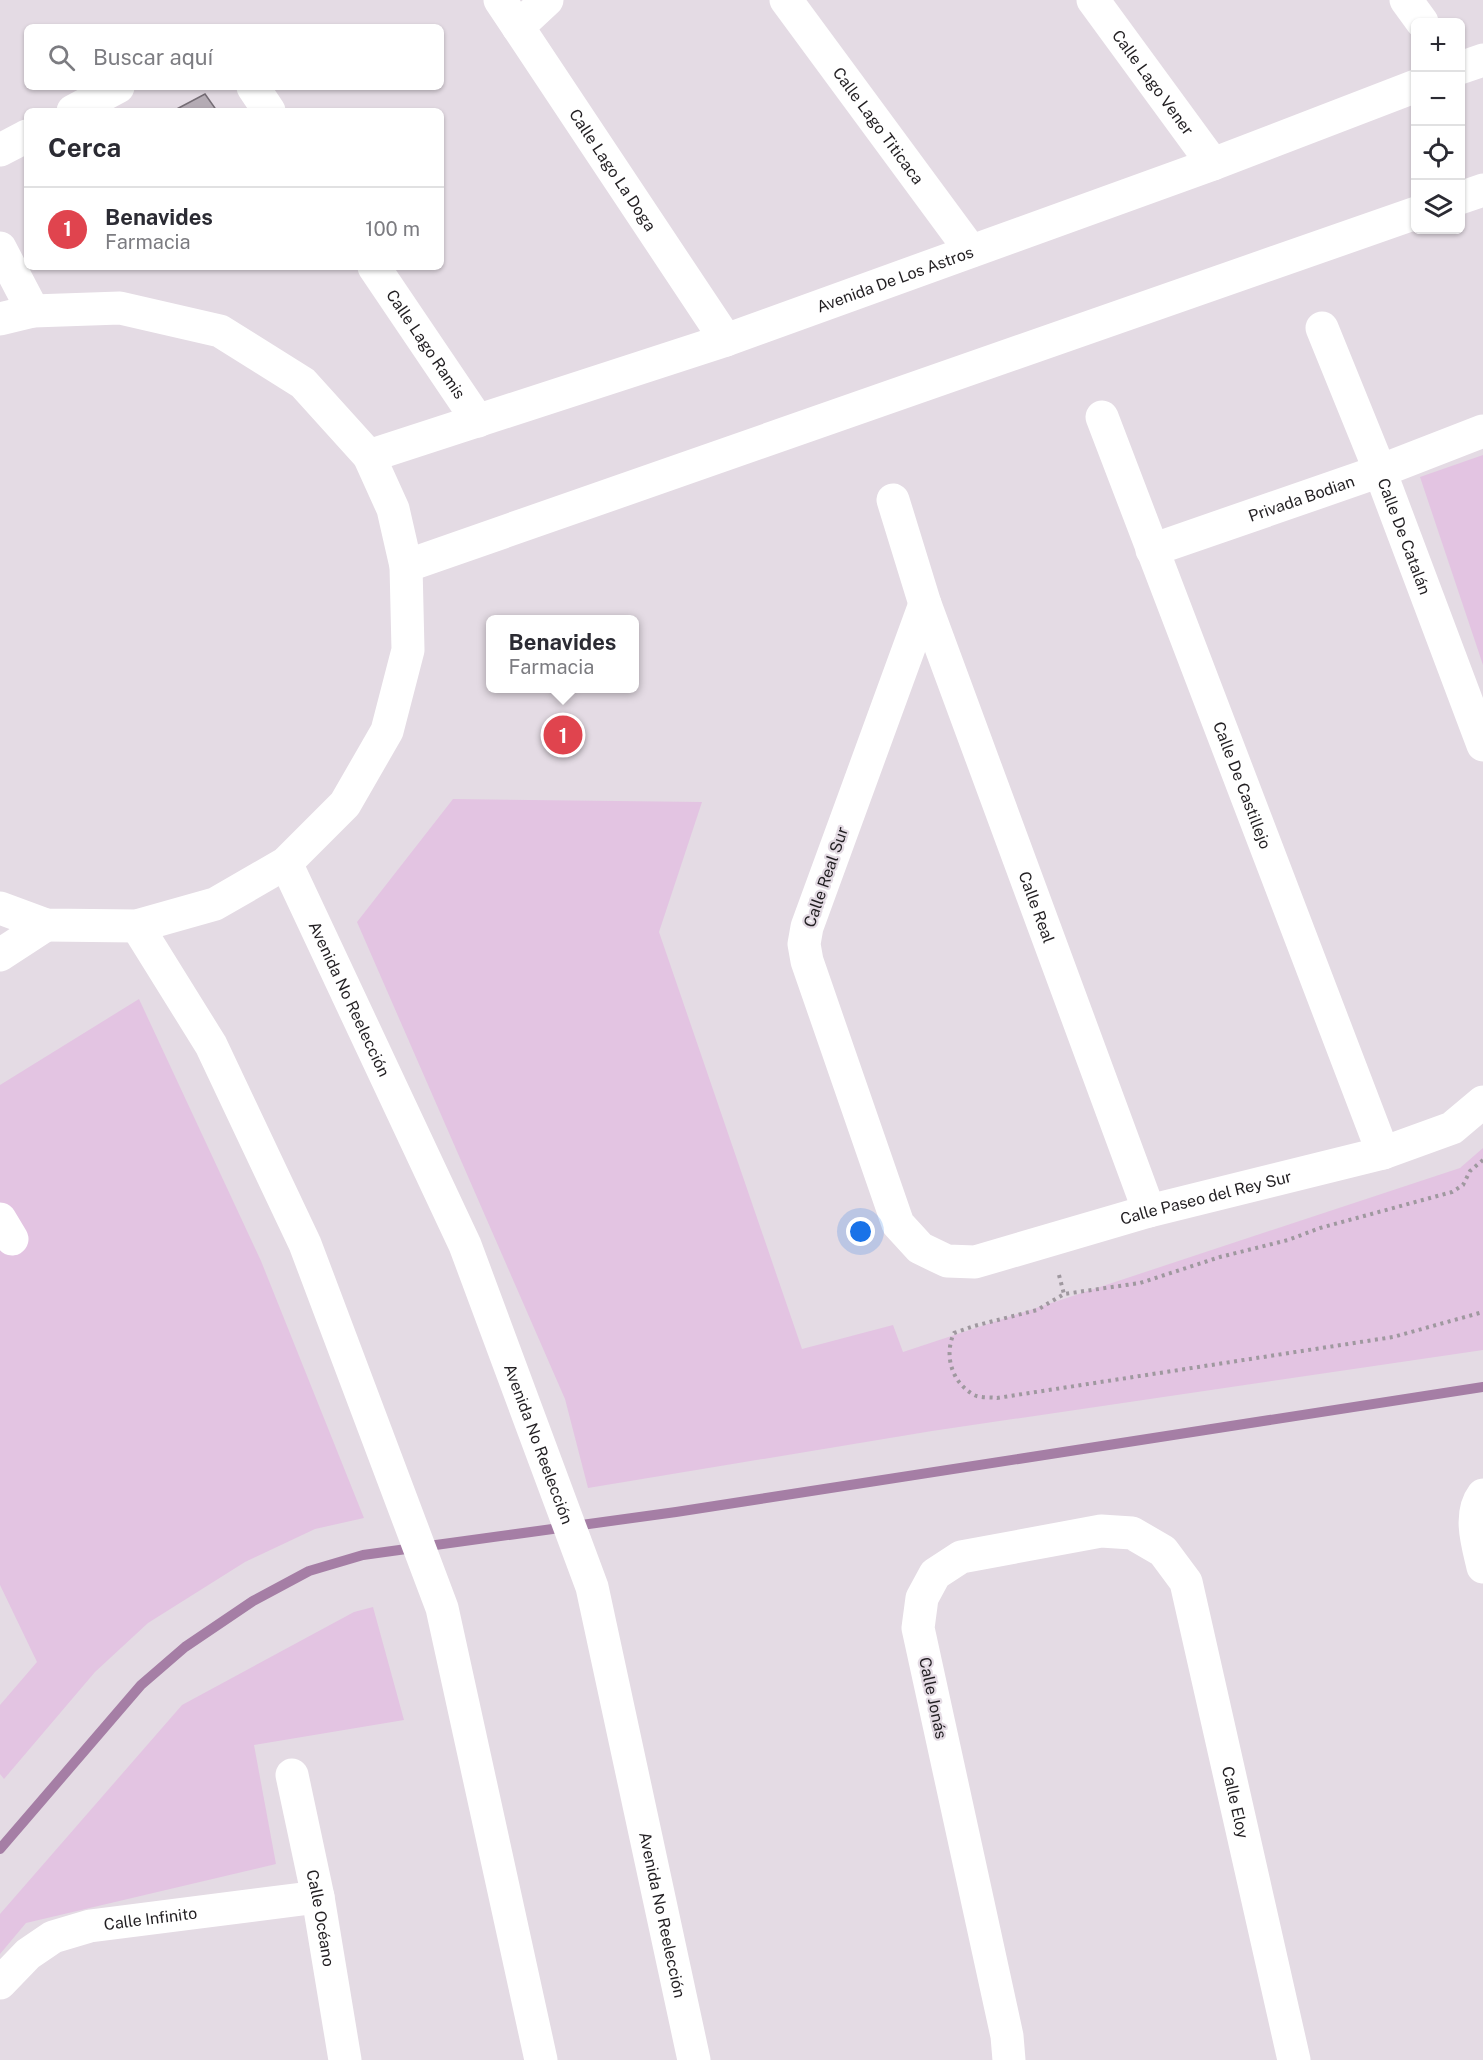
<!DOCTYPE html>
<html lang="es">
<head>
<meta charset="utf-8">
<style>
  :root { --surface:#fff; --page:#f7f7f7; --text:#2b2b33; --muted:#7c7c81; --line:#e1e1e2; --accent:#7c3aed }
  body { margin:0; font-family:"Public Sans",sans-serif; background:var(--page); color:var(--text) }
  .controls { position:absolute; right:18px; top:18px; display:grid; overflow:hidden; border-radius:9px; box-shadow:0 2px 4px #0004 }
  .controls button { width:54px; height:54px; display:grid; place-items:center; padding:0; border:0; border-bottom:2px solid var(--line); background:var(--surface); color:var(--text); font:30px sans-serif }
  .you { position:absolute; left:861px; top:1232px; width:21px; height:21px; margin:-15px; border:4px solid #fff; border-radius:50%; background:#1a73e8; box-shadow:0 0 0 9px #1a73e833 }
  .badge { display:grid; place-items:center; width:39px; height:39px; border-radius:50%; background:var(--accent); color:#fff; font-size:20px; font-weight:700 }
  .pin { position:absolute; translate:-50% -50%; border:3px solid #fff; box-shadow:0 2px 6px #0006 }
  .popup { position:absolute; left:486px; top:615px; width:153px; height:78px; box-sizing:border-box; display:grid; place-content:center; border-radius:9px; background:var(--surface); filter:drop-shadow(0 2px 4px #0005); font-size:20px; white-space:nowrap; color:var(--muted) }
  .popup b { font-size:22px; color:var(--text) }
  .popup::after { content:''; position:absolute; left:50%; top:100%; margin-left:-12px; border:12px solid transparent; border-top-color:var(--surface) }
  .list { margin:0; padding:0; list-style:none }
  h2 { display:flex; justify-content:space-between; align-items:center; height:78px; margin:0; padding:0 24px; font-size:26px }
  h2 small { font-size:20px; font-weight:400; color:var(--muted) }
  .list li { display:grid; grid-template-columns:39px 1fr auto; gap:18px; align-items:center; box-sizing:border-box; height:84px; padding:0 24px; border-top:2px solid var(--line) }
  .list b { display:block; font-size:22px; white-space:nowrap }
  .list p { margin:0; font-size:20px; white-space:nowrap; color:var(--muted) }
  .list em { font-size:20px; font-style:normal; color:var(--muted) }
  .icon { flex:none; width:33px; height:33px; fill:none; stroke:currentColor; stroke-width:2; stroke-linecap:round; stroke-linejoin:round }
  .map { position:relative; flex:none; width:1483px; height:2060px; overflow:hidden }
  .search { position:absolute; background:var(--surface); box-shadow:0 2px 4px #0004; left:24px; top:24px; width:420px; height:66px; display:flex; align-items:center; gap:15px; box-sizing:border-box; padding:0 21px; border-radius:9px; color:var(--muted); font-size:22px }
  .panel { position:absolute; background:var(--surface); box-shadow:0 2px 4px #0004; left:24px; top:108px; width:420px; height:162px; border-radius:9px }
  .map>svg:first-child { display:block }
  .green { fill:#e3c4e2 }
  .lines { fill:none; stroke-linecap:round; stroke-linejoin:round }
  .stream { stroke:#a57ea5; stroke-width:10 }
  .building { fill:#b4abb4; stroke:#746c74; stroke-width:1.5 }
  .path { stroke:#9f989f; stroke-width:4; stroke-dasharray:3 4.5; stroke-linecap:butt }
  .minor { stroke:#fff; stroke-width:33 }
  .major { stroke:#fff; stroke-width:33 }
  .labels { text-anchor:middle; dominant-baseline:central; stroke-width:4.5; stroke-linejoin:round; paint-order:stroke }
  .street-label { font-size:16px; fill:#221f22; stroke:#e4dbe4 }
</style>
</head>
<body>
<div class="map">
<svg width="1483" height="2060" viewBox="0 0 1483 2060">
  <rect width="100%" height="100%" fill="#e4dbe4"/>
  <path class="green" d="M1483 455V665L1420 477Z
    M453 799 702 802 659 932 802 1349 893 1325 903 1352 1460 1168 1483 1148V1350L932 1431 588 1488 565 1399 357 922Z
    M139 999 261 1261 364 1518 315 1529 245 1562 148 1623 95 1672 4 1779 0 1774V1705L37 1662 0 1585V1085Z
    M373 1607 404 1720 254 1745 276 1864 26 1923 0 1954V1914L182 1705 354 1612Z"/>
  <g class="lines">
    <path class="stream" d="M0 1849 141 1685 185 1647 253 1601 309 1571 363 1555 676 1512 1483 1387"/>
  </g>
  <path class="building" d="M205 94 217 111H173Z"/>
  <g class="lines">
    <path class="path" d="M1483 1160 1470 1171 1463 1185 1452 1192 1320 1228 1288 1240 1220 1257 1140 1283 1064 1294 1037 1310 974 1326 954 1333C944 1355 951 1382 974 1395 980 1398 990 1397 997 1398L1393 1337 1483 1312
      M1059 1275 1064 1294"/>
    <g class="minor">
      <path id="s1" d="M500 0 726 340"/>
      <path id="s2" d="M786 0 971 251"/>
      <path id="s3" d="M1093 0 1213 164"/>
      <path d="M1406 0 1422 22"/>
      <path d="M518 27 547 0"/>
      <path d="M253 87 269 111"/>
      <path d="M73 111 118 87"/>
      <path d="M0 150 27 136"/>
      <path d="M0 248 33 311"/>
      <path id="s4" d="M374 267 478 421"/>
      <path id="s5" d="M1322 328 1380 471 1483 745"/>
      <path id="s6" d="M1102 417 1383 1153"/>
      <path id="s7" d="M893 500 925 604 1149 1211"/>
      <path id="s8" d="M1152 550 1380 471 1483 431"/>
      <path id="s9" d="M925 604 807 927 804 944 807 961 898 1224 920 1248 947 1261 975 1262 1149 1211 1383 1153 1452 1128 1483 1102"/>
      <path d="M0 955 46 925"/>
      <path d="M0 1219 12 1239"/>
      <path d="M1483 1495C1468 1515 1478 1545 1483 1567"/>
      <path id="s10" d="M292 1775 318 1897 345 2060"/>
      <path id="s11" d="M0 1983 28 1954 53 1937 90 1926 318 1897"/>
      <path id="s12" d="M1009 2060 1007 2036 918 1628 922 1598 935 1574 961 1557 1101 1531 1132 1533 1163 1551 1186 1582 1294 2060"/>
    </g>
    <g class="major">
      <path d="M1460 68 1483 60"/>
      <path d="M1460 198 1483 190"/>
      <path d="M0 319 33 311 120 308 220 331 303 383 369 456 393 509 406 566 408 650 387 731 345 804 286 863 215 904 137 926 46 925 0 908"/>
      <path id="s13" d="M369 456 726 340 1213 164 1416 86"/>
      <path d="M406 566 1416 213"/>
      <path id="s14" d="M286 863 465 1245 592 1587 694 2060"/>
      <path d="M137 926 211 1045 305 1244 442 1608 541 2060"/>
    </g>
  </g>
  <g class="labels">
    <g class="street-label">
      <text stroke="none"><textPath href="#s3" startOffset="102">Calle Lago Vener</textPath></text>
      <text stroke="none"><textPath href="#s2" startOffset="156">Calle Lago Titicaca</textPath></text>
      <text stroke="none"><textPath href="#s1" startOffset="204">Calle Lago La Doga</textPath></text>
      <text stroke="none"><textPath href="#s13" startOffset="555">Avenida De Los Astros</textPath></text>
      <text stroke="none"><textPath href="#s4" startOffset="93">Calle Lago Ramis</textPath></text>
      <text stroke="none"><textPath href="#s8" startOffset="158">Privada Bodian</textPath></text>
      <text stroke="none"><textPath href="#s5" startOffset="224">Calle De Catalán</textPath></text>
      <text stroke="none"><textPath href="#s6" startOffset="394">Calle De Castillejo</textPath></text>
      <text transform="translate(826 877) rotate(-71)">Calle Real Sur</text>
      <text stroke="none"><textPath href="#s7" startOffset="432">Calle Real</textPath></text>
      <text stroke="none"><textPath href="#s14" startOffset="150">Avenida No Reelección</textPath></text>
      <text stroke="none"><textPath href="#s9" startOffset="987">Calle Paseo del Rey Sur</textPath></text>
      <text stroke="none"><textPath href="#s14" startOffset="634">Avenida No Reelección</textPath></text>
      <text transform="translate(933 1698) rotate(78)">Calle Jonás</text>
      <text stroke="none"><textPath href="#s12" startOffset="1004">Calle Eloy</textPath></text>
      <text stroke="none"><textPath href="#s14" startOffset="1122">Avenida No Reelección</textPath></text>
      <text stroke="none"><textPath href="#s10" startOffset="146">Calle Océano</textPath></text>
      <text stroke="none"><textPath href="#s11" startOffset="170">Calle Infinito</textPath></text>
    </g>
  </g>
</svg>
<div class="controls">
<button>+</button>
<button>−</button>
<button><svg class="icon" aria-label="locate" viewBox="0 0 24 24"><circle cx="12" cy="12" r="6"/><path d="M12 2v4M12 18v4M2 12h4M18 12h4"/></svg></button>
<button><svg class="icon" aria-label="layers" viewBox="0 0 24 24"><path d="M12 4l9 5-9 5-9-5zM3 14l9 5 9-5"/></svg></button>
</div>
<div class="you"></div>
<div class="pin badge" style="left:563px;top:735px;background:#e0444e">1</div>
<div class="popup"><b>Benavides</b>Farmacia</div>
<div class="search"><svg class="icon" aria-label="search" viewBox="0 0 24 24"><circle cx="10" cy="10" r="6"/><path d="M15 15l6 6"/></svg>Buscar aquí</div>
<section class="panel">
<h2>Cerca<small></small></h2>
<ul class="list">
<li><span class="badge" style="background:#e0444e">1</span><div><b>Benavides</b><p>Farmacia</p></div><em>100 m</em></li>
</ul>
</section>
</div>
</body>
</html>
